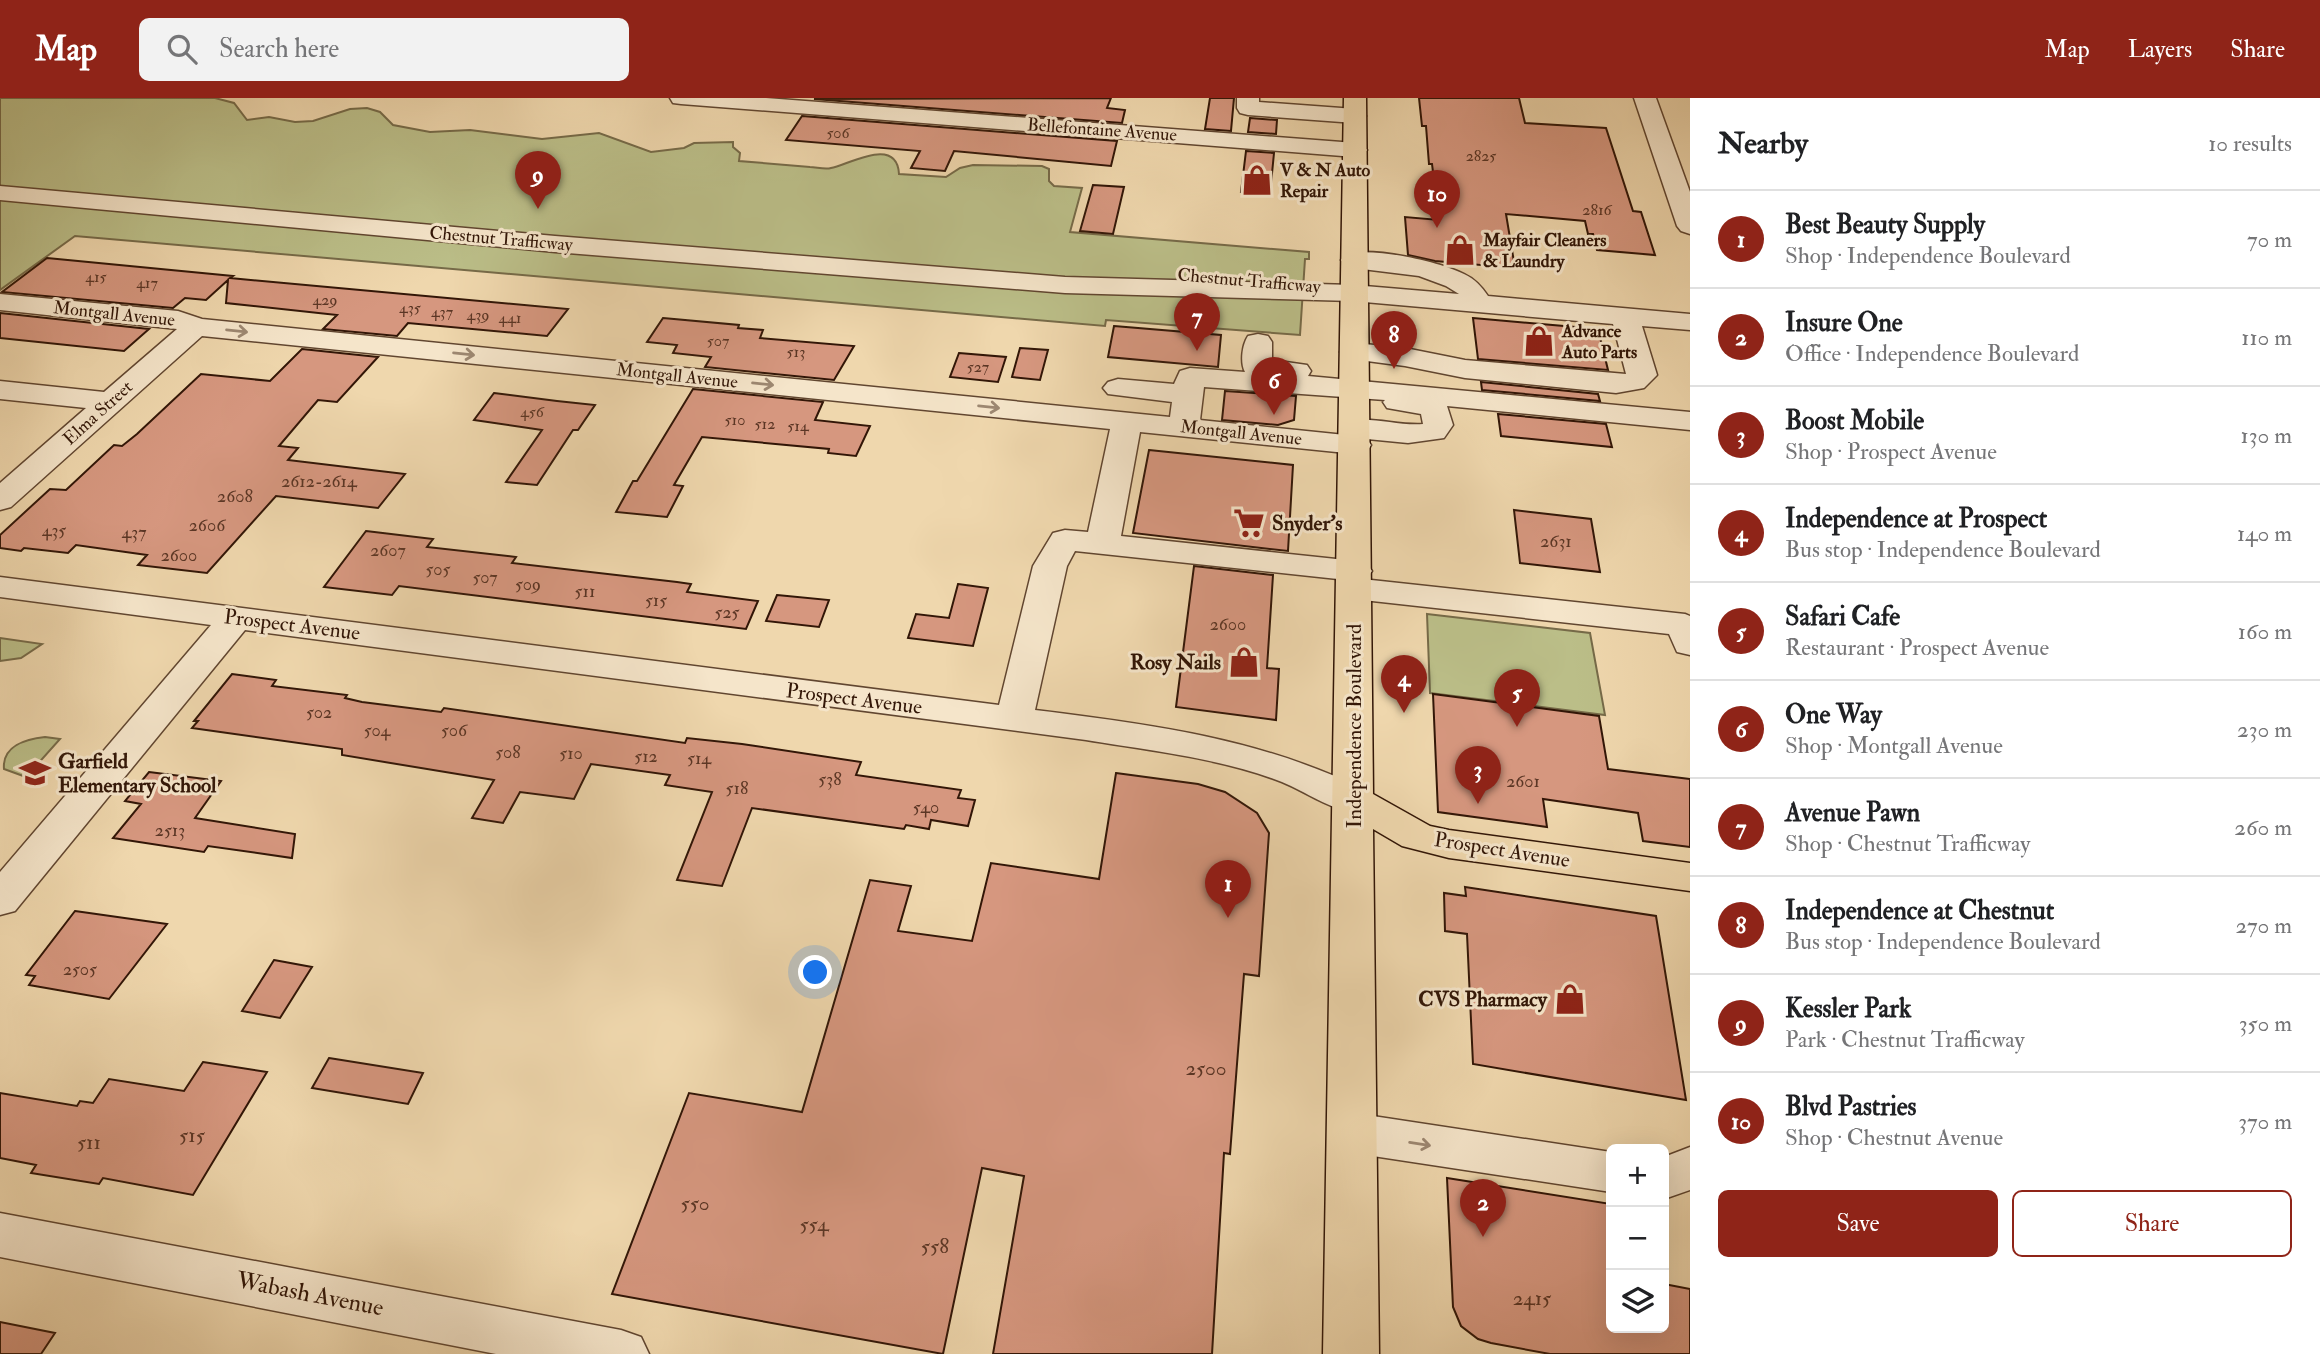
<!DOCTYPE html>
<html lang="en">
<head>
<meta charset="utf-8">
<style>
  :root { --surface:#fff; --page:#f2f2f2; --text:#202124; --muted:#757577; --line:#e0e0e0; --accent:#8f2418 }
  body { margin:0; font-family:"IM FELL Double Pica",serif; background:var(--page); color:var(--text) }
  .controls { position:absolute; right:21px; bottom:21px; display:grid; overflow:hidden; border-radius:10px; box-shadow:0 7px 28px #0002 }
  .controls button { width:63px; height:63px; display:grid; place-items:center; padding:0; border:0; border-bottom:2px solid var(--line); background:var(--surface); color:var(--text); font:35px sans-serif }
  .you { position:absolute; left:816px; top:875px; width:24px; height:24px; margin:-18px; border:5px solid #fff; border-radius:50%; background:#1a73e8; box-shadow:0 0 0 10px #1a73e833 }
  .badge { display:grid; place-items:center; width:46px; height:46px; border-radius:50%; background:var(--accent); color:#fff; font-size:23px; font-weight:700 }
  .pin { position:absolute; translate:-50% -58px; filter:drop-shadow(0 2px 4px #0008) }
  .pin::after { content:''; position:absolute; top:37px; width:24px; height:21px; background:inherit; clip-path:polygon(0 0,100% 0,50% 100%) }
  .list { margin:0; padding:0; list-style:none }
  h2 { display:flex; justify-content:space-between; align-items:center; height:91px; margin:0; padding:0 28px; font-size:30px }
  h2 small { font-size:23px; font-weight:400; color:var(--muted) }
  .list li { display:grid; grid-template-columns:46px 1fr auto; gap:21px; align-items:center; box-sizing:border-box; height:98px; padding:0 28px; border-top:2px solid var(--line) }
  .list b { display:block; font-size:26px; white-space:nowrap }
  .list p { margin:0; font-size:23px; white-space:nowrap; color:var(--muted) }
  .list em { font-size:23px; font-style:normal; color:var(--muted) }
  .actions { display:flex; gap:14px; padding:21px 28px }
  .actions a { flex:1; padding:16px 0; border:2px solid var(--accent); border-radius:10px; text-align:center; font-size:24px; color:var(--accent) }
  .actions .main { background:var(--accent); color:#fff }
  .icon { flex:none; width:38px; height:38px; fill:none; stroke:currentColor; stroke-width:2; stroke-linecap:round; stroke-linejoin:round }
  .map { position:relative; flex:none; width:1690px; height:1256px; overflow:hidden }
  header { display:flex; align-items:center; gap:42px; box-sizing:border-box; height:98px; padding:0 35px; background:var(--accent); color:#fff }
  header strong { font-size:33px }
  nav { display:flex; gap:38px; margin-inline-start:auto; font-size:24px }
  .search { width:490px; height:63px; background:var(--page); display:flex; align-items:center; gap:18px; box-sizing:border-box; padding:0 24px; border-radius:10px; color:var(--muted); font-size:26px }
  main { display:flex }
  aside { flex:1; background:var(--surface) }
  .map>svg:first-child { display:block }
  .green { fill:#bbbe88; stroke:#766a48; stroke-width:2 }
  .building { fill:#d6977f; stroke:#321607; stroke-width:2 }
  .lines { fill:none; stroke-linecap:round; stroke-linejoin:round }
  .minor-casing { stroke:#614630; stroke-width:3 }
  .major-casing { stroke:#321607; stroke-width:3 }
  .minor { fill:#f5e5ca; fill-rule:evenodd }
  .major { fill:#efd7ad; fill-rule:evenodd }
  .oneway { stroke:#9d8872 }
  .labels { text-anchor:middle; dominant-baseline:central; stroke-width:6; stroke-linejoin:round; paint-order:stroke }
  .far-number-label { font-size:16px; fill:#5b3625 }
  .far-street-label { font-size:18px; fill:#321607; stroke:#f5e5ca }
  .far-poi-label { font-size:18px; font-weight:bold; fill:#321607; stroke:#f5e5ca; text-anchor:start }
  .number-label { font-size:18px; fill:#5b3625 }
  .poi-label { font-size:21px; font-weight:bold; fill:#321607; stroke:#f5e5ca; text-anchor:start }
  .street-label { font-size:21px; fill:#321607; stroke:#f5e5ca }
  .near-number-label { font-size:21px; fill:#5b3625 }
  .near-street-label { font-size:24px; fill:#321607; stroke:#f5e5ca }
</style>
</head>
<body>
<header>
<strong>Map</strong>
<div class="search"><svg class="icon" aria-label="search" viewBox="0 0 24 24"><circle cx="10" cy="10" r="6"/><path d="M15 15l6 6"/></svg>Search here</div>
<nav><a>Map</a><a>Layers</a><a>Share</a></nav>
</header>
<main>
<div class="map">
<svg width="1690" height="1256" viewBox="0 0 1690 1256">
  <rect width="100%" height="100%" fill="#efd7ad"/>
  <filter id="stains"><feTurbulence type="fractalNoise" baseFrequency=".00286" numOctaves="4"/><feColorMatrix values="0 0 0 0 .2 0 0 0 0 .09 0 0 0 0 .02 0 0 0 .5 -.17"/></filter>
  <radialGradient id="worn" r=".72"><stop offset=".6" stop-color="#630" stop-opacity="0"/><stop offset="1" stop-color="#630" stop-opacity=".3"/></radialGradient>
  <path class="green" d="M0 0H215L234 5 247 22 269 19 295 24 313 23 350 11 367 10 380 14 393 27 430 34 470 32 542 41 599 35 651 54 684 50 694 45 733 44V49L740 55 739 63C762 65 786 67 810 69 816 69 825 72 831 70 848 67 897 37 899 76L946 79 960 70 973 67 1042 68 1049 71V83L1054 88 1082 90 1070 134 1309 154V161H1305L1300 237 1106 222 1105 228 75 138 0 192Z
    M1427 516 1590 535 1605 617 1430 595Z
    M0 540 42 546 21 560 0 563Z
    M45 639 60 641 26 679 4 671C2 648 26 641 45 639Z"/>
  <path class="building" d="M1111 0 1107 10 1125 12 1122 25 814 1Z
    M1210 0H1234L1231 33 1205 31Z
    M1419 0H1519L1525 25 1606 30 1633 113 1641 114 1655 157 1597 152 1593 136H1588L1585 123 1506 116 1515 170 1435 163 1408 157 1405 119 1439 122 1432 66H1429L1426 28H1422Z
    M802 18 1117 43 1111 68 954 53 945 73 911 70 920 53 786 42Z
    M1250 20 1277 22 1276 36 1248 34Z
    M1246 53 1274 55 1270 96 1241 94Z
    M1093 87 1124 89 1113 136 1080 133Z
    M47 160 233 178 230 180 568 211 547 238 408 225 397 238 323 231 337 217 226 205 228 182 206 202 185 200 173 210 2 194Z
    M0 215 149 231 124 253 0 240Z
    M663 220 739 227 738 230 763 232 760 240 854 248 834 282 705 269 711 259 673 255 677 247 647 244Z
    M1473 220 1598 231 1608 272 1478 261Z
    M1114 228 1221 237 1218 269 1108 259Z
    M1020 250 1048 252 1040 282 1012 279Z
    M302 251 378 259 337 304 318 302 279 348 298 350 288 362 405 376 378 410 276 398 207 475 138 467 147 457 76 447 68 455 24 450 21 453 0 450V437L50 391 66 392 114 347 122 348 137 336 201 276 270 283Z
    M959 255 1006 259 998 284 950 279Z
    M1481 284 1598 296 1600 303 1482 292Z
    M693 291 823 304 815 322 870 328 856 358 828 355 829 351 702 339 674 387 683 388 667 419 616 414 633 383H637Z
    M1225 293 1296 298 1294 322 1278 327 1222 322Z
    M494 295 557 303 595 307 578 332H573L537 387 506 384 542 332 474 322Z
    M1498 316 1606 326 1612 349 1501 338Z
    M1149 352 1293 367 1288 453 1133 435Z
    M1514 412 1591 421 1600 474 1520 465Z
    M366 433 433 441 427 449 516 459 512 465 677 484 691 486 687 494 758 503 746 531 399 488 392 497 324 489Z
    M1194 468 1273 477 1267 570 1279 571 1276 622 1176 609Z
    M958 486 988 490 973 548 908 540 916 516 949 520Z
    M777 497 829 502 819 529 766 523Z
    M232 576 276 582 272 588 347 597 345 600 362 604 441 614 444 610 685 645 687 640 742 646 861 664 856 677 961 692 958 700 975 702 968 728 931 722 929 731 906 727 904 731 752 710 722 788 677 782 712 694 665 687 670 677 591 666 574 701 520 694 503 725 472 720 494 682 342 657V651L192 630 198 623H194Z
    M1433 596 1599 618 1608 671 1690 681V749L1643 743 1638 715 1543 701 1547 729 1438 714Z
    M149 674 221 683 195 720 295 736 292 760 208 748 204 754 113 740 141 706 125 703Z
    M1116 675 1198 686 1225 694 1257 715 1269 735 1259 878 1244 876 1230 1056 1224 1055 1212 1256H993L1024 1078 982 1070 943 1256 612 1196 689 995 802 1014 870 782 911 788 898 833 972 843 991 765 1099 781Z
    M1465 789 1656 818 1686 1002 1473 966 1467 836 1445 833 1444 795 1466 798Z
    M75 813 167 826 109 901 29 887 35 878 26 877Z
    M274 862 312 869 280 920 242 913Z
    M329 960 423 975 408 1006 312 990Z
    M203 964 267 974 193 1097 103 1080 99 1086 31 1075 36 1067 0 1060V995L77 1008 80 1003 93 1005 109 981 184 993Z
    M1447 1080 1611 1106V1230H1664V1186L1690 1191V1256H1550L1491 1245 1478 1241 1461 1228 1453 1209Z
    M0 1224 55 1235 41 1256H0Z"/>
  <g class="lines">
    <defs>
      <path id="minor" d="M670 0H766L1355 45 1363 47 1367 52 1363 57 1355 59 681 6 673 5Z
        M1237 0H1259V4L1355 11 1363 13 1366 18 1363 23 1355 25 1248 17 1240 15 1237 10Z
        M1634 0H1656L1690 94V136L1681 133 1677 128Z
        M0 88 555 138 1065 179 1353 187 1459 196 1446 188 1419 178 1354 170 1345 168 1341 162 1345 156C1374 149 1437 163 1464 176 1475 181 1482 189 1488 198L1690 216V232L1642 228 1657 277 1644 290 1616 295 1465 280 1405 268 1344 260 1340 254 1344 248 1354 245 1405 250 1465 262 1626 276 1613 226 1353 203 1065 195 555 154 0 102Z
        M0 196 178 213 202 221 1170 319 1172 304 1108 296 1103 290 1108 284 1118 281 1174 286 1180 273 1190 270 1245 274C1240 265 1242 247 1248 238L1258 236 1268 238 1272 244V262L1307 267 1311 273 1308 278 1690 314V332L1447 308 1453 327 1444 340 1408 345 1367 341 1371 347 1367 354 1356 356 1140 334 1121 438 1355 463 1367 466 1372 473 1367 480 1362 481 1685 516 1690 518V557L1677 554 1669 536 1354 501 1342 498 1337 491 1342 484 1347 482 1075 453 1067 468 1035 612C1150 626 1263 641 1367 693L1373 702 1367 711C1337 719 1310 695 1282 684 1220 660 1152 653 1086 642L245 532 15 813 0 817V774L211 527 0 499V479L999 607 1033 468 1053 435 1065 432 1088 434 1110 331 202 238 11 409 0 412V385L86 310 0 301V283L104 294 177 231 0 212ZM1204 289 1385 302 1383 304 1387 310 1421 316 1423 326C1397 328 1369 317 1344 324L1340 330 1345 337 1200 322Z
        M1353 1015 1611 1054V1094L1353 1055 1336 1049 1328 1035 1336 1021Z
        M1690 1049V1092L1664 1101V1059Z
        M0 1115 621 1232 641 1239 649 1256H496L0 1159Z"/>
      <path id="major" d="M1344 0H1366L1373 696 1430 728 1449 732 1690 765V793L1449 760 1402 748 1373 731 1379 1256H1323Z"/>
    </defs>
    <use href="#minor" class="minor-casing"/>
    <use href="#major" class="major-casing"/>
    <use href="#minor" class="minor"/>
    <use href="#major" class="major"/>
  </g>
  <defs><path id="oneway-shaft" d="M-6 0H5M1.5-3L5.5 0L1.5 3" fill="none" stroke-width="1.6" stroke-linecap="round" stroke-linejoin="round" transform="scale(1.75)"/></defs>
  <g class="oneway">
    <use href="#oneway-shaft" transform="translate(237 233) rotate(6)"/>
    <use href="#oneway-shaft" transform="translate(464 256) rotate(6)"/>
    <use href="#oneway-shaft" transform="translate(763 286) rotate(6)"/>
    <use href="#oneway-shaft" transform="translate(989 309) rotate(6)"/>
    <use href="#oneway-shaft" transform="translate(1420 1046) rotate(9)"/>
  </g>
  <defs>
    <symbol id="shop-bare" viewBox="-9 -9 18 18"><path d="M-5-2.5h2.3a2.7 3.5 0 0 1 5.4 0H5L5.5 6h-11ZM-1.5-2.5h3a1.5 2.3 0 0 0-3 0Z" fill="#8f2418" stroke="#f5e5ca" stroke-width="2.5" paint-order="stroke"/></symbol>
    <symbol id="supermarket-bare" viewBox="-9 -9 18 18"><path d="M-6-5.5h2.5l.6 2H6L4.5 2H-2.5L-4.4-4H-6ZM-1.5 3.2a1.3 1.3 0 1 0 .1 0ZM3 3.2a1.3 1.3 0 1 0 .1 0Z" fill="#8f2418" stroke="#f5e5ca" stroke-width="2.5" paint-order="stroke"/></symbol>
    <symbol id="school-bare" viewBox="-9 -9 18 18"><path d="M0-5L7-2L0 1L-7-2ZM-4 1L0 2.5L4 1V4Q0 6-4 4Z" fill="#8f2418" stroke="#f5e5ca" stroke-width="2.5" paint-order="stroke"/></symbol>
  </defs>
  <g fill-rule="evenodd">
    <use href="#shop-bare" x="1235" y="60" width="44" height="44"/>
    <use href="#shop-bare" x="1438" y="130" width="44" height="44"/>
    <use href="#shop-bare" x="1517" y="221" width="44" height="44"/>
    <use href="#supermarket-bare" x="1227" y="403" width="44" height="44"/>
    <use href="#shop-bare" x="1222" y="542" width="44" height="44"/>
    <use href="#school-bare" x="13" y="653" width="44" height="44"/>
    <use href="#shop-bare" x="1548" y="879" width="44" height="44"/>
  </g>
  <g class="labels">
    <g class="far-number-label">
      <text x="838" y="35">506</text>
      <text x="1481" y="58">2825</text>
      <text x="1597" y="112">2816</text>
      <text x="96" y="179">415</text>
      <text x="147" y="185">417</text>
      <text x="325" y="202">429</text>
      <text x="410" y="210">435</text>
      <text x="442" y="214">437</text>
      <text x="478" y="217">439</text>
      <text x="510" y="220">441</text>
      <text x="718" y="243">507</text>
      <text x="796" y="254">513</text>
      <text x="978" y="269">527</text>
      <text x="532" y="314">456</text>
      <text x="735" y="322">510</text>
      <text x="765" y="326">512</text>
      <text x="798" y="328">514</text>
    </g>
    <g class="far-street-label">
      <text transform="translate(1102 32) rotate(4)">Bellefontaine Avenue</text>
      <text transform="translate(501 141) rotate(5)">Chestnut Trafficway</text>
      <text transform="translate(1249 183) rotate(5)">Chestnut Trafficway</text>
      <text transform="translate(114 216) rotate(6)">Montgall Avenue</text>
      <text transform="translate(677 278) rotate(6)">Montgall Avenue</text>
      <text transform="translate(98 315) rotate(-42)">Elma Street</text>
      <text transform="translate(1241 335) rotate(6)">Montgall Avenue</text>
    </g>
    <g class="far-poi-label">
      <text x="1280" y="72">V &amp; N Auto<tspan x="1280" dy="21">Repair</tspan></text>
      <text x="1483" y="142">Mayfair Cleaners<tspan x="1483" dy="21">&amp; Laundry</tspan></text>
      <text x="1562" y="233">Advance<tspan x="1562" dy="21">Auto Parts</tspan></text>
    </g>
    <g class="number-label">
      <text x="319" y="383">2612-2614</text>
      <text x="235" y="398">2608</text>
      <text x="207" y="427">2606</text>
      <text x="54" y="432">435</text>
      <text x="134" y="434">437</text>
      <text x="1556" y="443">2631</text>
      <text x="388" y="452">2607</text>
      <text x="179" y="457">2600</text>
      <text x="438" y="471">505</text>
      <text x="485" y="479">507</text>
      <text x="528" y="486">509</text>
      <text x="585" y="493">511</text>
      <text x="656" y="502">515</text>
      <text x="727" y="514">525</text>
      <text x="1228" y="526">2600</text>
      <text x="319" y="614">502</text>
      <text x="377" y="632">504</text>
      <text x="454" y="632">506</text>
      <text x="508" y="654">508</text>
      <text x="571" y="655">510</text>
      <text x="646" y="658">512</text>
      <text x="699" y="660">514</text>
      <text x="830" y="681">538</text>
      <text x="1523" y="683">2601</text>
      <text x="737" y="690">518</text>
      <text x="926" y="709">540</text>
      <text x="170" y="732">2513</text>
      <text x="80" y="871">2505</text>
    </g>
    <g class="poi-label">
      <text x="1272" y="425">Snyder's</text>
      <text x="1221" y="564" text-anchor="end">Rosy Nails</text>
      <text x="58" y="663">Garfield<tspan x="58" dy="24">Elementary School</tspan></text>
      <text x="1547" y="901" text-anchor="end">CVS Pharmacy</text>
    </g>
    <g class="street-label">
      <text transform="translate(292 527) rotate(7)">Prospect Avenue</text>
      <text transform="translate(854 601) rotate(7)">Prospect Avenue</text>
      <text transform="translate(1354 628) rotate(-90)">Independence Boulevard</text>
      <text transform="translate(1502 752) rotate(9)">Prospect Avenue</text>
    </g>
    <g class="near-number-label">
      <text x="1206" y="970">2500</text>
      <text x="192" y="1037">515</text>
      <text x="89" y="1044">511</text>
      <text x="695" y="1105">550</text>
      <text x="814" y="1126">554</text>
      <text x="935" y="1148">558</text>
      <text x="1532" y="1200">2415</text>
    </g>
    <g class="near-street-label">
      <text transform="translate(310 1196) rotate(11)">Wabash Avenue</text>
    </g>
  </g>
  <rect width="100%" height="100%" filter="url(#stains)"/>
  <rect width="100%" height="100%" fill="url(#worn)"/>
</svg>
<div class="controls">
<button>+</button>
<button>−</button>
<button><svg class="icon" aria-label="layers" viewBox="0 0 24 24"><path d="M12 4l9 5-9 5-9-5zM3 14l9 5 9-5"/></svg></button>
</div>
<div class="you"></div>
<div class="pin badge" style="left:1228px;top:820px">1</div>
<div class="pin badge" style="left:1483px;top:1139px">2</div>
<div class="pin badge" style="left:1478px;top:706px">3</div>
<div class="pin badge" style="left:1404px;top:615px">4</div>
<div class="pin badge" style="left:1517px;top:629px">5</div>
<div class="pin badge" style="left:1274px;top:317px">6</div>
<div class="pin badge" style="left:1197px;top:253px">7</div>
<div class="pin badge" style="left:1394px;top:271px">8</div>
<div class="pin badge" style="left:538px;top:111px">9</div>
<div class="pin badge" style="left:1437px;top:130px">10</div>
</div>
<aside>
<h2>Nearby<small>10 results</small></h2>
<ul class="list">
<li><span class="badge">1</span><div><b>Best Beauty Supply</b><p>Shop · Independence Boulevard</p></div><em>70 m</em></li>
<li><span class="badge">2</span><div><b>Insure One</b><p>Office · Independence Boulevard</p></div><em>110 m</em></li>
<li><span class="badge">3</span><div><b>Boost Mobile</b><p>Shop · Prospect Avenue</p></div><em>130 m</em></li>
<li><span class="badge">4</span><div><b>Independence at Prospect</b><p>Bus stop · Independence Boulevard</p></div><em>140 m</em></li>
<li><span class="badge">5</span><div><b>Safari Cafe</b><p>Restaurant · Prospect Avenue</p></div><em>160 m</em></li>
<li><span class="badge">6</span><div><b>One Way</b><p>Shop · Montgall Avenue</p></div><em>230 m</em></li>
<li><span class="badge">7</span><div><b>Avenue Pawn</b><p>Shop · Chestnut Trafficway</p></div><em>260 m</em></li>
<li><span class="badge">8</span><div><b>Independence at Chestnut</b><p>Bus stop · Independence Boulevard</p></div><em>270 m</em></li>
<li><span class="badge">9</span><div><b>Kessler Park</b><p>Park · Chestnut Trafficway</p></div><em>350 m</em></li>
<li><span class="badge">10</span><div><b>Blvd Pastries</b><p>Shop · Chestnut Avenue</p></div><em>370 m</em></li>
</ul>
<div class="actions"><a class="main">Save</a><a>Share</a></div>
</aside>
</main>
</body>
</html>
